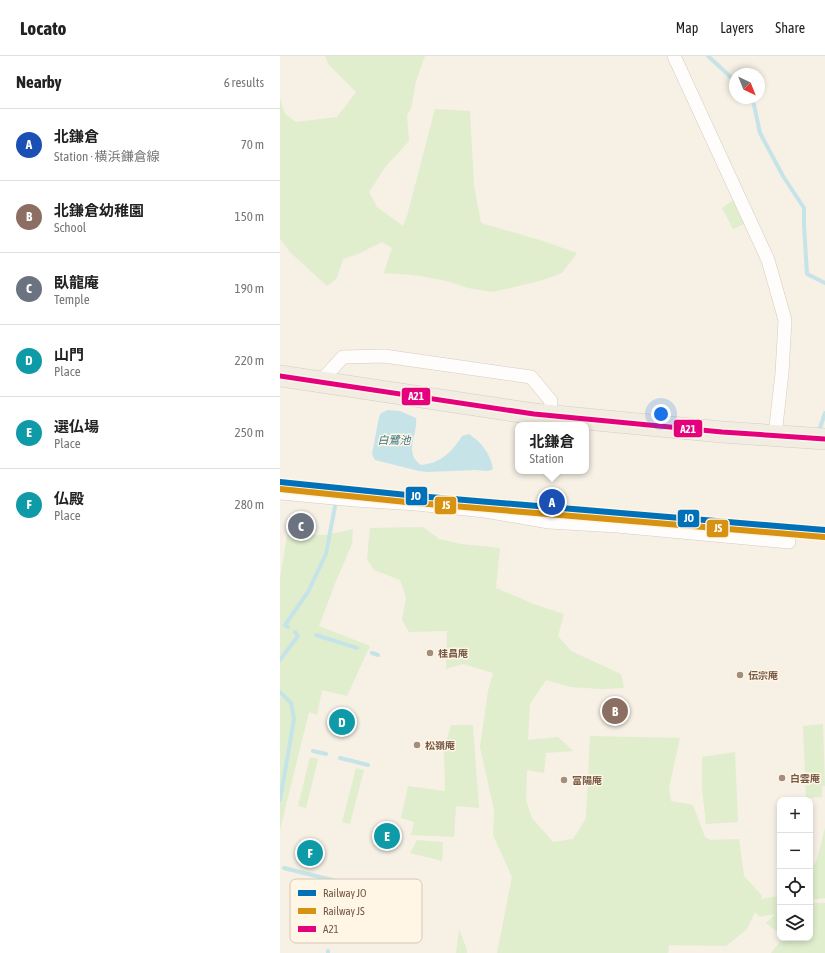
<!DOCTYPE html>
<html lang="en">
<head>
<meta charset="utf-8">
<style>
  :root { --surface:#fff; --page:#f6f6f6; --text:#222; --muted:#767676; --line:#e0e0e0; --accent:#a38d7c }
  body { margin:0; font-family:"Asap Condensed","Noto Sans JP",sans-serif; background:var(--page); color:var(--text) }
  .controls { position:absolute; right:12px; bottom:12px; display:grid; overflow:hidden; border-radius:8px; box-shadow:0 2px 6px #0003 }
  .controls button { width:36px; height:36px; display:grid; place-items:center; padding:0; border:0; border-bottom:1px solid var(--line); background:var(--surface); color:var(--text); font:20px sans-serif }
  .compass { position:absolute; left:449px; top:12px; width:36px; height:36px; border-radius:50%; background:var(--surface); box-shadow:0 2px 6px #0003; rotate:137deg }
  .you { position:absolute; left:381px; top:358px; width:14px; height:14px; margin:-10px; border:3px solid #fff; border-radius:50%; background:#1a73e8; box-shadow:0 0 0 6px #1a73e833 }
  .badge { display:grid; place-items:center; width:26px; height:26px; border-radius:50%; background:var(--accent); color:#fff; font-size:13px; font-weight:700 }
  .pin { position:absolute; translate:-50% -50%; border:2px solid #fff; box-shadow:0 1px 4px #0006 }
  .popup { position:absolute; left:235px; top:366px; width:74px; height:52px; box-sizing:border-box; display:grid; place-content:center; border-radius:8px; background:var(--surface); filter:drop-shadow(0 1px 3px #0005); font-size:13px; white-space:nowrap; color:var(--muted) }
  .popup b { font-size:15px; color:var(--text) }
  .popup::after { content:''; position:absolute; left:50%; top:100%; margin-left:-8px; border:8px solid transparent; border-top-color:var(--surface) }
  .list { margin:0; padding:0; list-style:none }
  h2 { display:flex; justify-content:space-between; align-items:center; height:52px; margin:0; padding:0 16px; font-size:17px }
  h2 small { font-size:13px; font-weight:400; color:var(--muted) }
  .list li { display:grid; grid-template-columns:26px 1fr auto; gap:12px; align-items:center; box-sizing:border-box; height:72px; padding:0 16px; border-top:1px solid var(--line) }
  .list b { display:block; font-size:15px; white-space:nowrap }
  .list p { margin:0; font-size:13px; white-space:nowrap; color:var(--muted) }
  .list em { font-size:13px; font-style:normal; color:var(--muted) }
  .icon { flex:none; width:22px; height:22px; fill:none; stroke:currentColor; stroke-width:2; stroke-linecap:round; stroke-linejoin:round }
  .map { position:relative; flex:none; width:545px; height:897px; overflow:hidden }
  header { display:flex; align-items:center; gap:24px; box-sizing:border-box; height:56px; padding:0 20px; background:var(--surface); border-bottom:1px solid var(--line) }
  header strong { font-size:19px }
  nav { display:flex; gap:22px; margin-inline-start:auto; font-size:14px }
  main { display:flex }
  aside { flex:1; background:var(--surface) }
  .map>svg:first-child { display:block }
  .green { fill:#e0eece }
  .water { fill:#c6e4e8 }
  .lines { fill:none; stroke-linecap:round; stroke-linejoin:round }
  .stream { stroke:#c6e4e8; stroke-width:4 }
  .street-casing { stroke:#d6cbc0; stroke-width:14 }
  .primary-casing { stroke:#d6cbc2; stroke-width:22 }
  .street { stroke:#fefdfb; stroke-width:13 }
  .primary { stroke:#f2ede2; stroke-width:21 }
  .bus-1-casing { stroke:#fff6e6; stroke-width:8 }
  .bus-1 { stroke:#e5007d; stroke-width:5 }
  .rail-1-casing { stroke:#fff6e6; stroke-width:9 }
  .rail-2-casing { stroke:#fff6e6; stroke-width:9 }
  .rail-1 { stroke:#0070b9; stroke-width:6 }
  .rail-2 { stroke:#d79211; stroke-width:6 }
  .poi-dot { fill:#a38d7c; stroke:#fff6e6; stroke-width:1.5 }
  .labels { text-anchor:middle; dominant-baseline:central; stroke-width:3; stroke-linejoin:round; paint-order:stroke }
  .poi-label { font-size:10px; font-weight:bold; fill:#765844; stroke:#fff6e6; text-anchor:start }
  .water-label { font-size:11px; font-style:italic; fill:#397685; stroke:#fff6e6 }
  .key { fill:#fff6e6; stroke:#d6c7b5; stroke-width:1 }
  .key-label { font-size:11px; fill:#765844 }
  .line-badge { stroke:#fff6e6; stroke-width:1.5 }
  .badge-label { font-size:11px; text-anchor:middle; font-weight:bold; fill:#fff }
</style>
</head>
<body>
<header>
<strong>Locato</strong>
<nav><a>Map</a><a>Layers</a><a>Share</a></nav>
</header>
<main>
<aside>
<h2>Nearby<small>6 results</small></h2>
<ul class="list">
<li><span class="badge" style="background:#1a4fb4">A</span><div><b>北鎌倉</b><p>Station · 横浜鎌倉線</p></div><em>70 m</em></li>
<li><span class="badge" style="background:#8d6e63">B</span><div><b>北鎌倉幼稚園</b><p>School</p></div><em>150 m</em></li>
<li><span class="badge" style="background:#6b7280">C</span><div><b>臥龍庵</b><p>Temple</p></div><em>190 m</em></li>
<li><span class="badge" style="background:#0f9aa8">D</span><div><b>山門</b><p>Place</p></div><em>220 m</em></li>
<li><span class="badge" style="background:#0f9aa8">E</span><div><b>選仏場</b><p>Place</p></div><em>250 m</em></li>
<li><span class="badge" style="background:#0f9aa8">F</span><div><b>仏殿</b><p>Place</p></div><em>280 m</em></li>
</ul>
</aside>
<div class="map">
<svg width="545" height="897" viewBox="0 0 545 897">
  <rect width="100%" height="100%" fill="#f6f0e5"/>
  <path class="green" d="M45 0H145L136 25 131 53 127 59 129 85 106 110 89 136 97 151 123 170 127 160 155 53 190 55 194 130 201 167 263 185 297 197 282 217 263 224 213 236 188 232 163 224 133 219 104 217 112 192 102 186 78 198 63 203 57 222 47 230 10 196 0 183V43L5 58 16 66 57 61 76 36 49 9Z
    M453 144 466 167 453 173 442 152Z
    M143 471 159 483 181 488 220 492 216 532 256 549 284 558 278 580 291 595 341 618 344 632 321 633 290 631 266 624 250 648 248 684 278 681 293 695 266 697 264 717 247 714 246 744 252 762 273 786 293 783 306 762 310 680 400 682 389 732 391 745 413 749 425 781 431 784 459 783 464 820 482 840 481 843 500 840V878L486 867 495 858 480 861 475 856 467 873 446 890 389 889 388 897H217L232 821 213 779 214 754 200 691 208 635 213 617 183 608 166 613 167 575 129 576 122 564 126 541 120 524 94 514 87 503 90 472Z
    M73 473 72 488 56 525 39 570 90 590 67 640 42 634 37 659 29 656 0 774V523L7 479H46Z
    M543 668 545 730H542V741L526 742 523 670Z
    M171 669H193L199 752 176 750 174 781 131 779 134 766 121 762 128 730 165 735 164 695Z
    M455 696 458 766 426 768 422 732V701Z
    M30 701 38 703 26 752 18 750Z
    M76 712 84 714 70 768 62 766Z
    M545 772V842L530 844V813L536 806Z
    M137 784 163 786 162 805 130 797Z
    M530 847H545V897H491L503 882H530Z
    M179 874 186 891 187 897H176Z"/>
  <path class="water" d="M108 354 120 355 136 362C138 380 123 396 141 409 161 407 172 396 182 380L189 378C202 387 210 397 213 413L209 415 194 414 147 416 139 415 95 404 92 398 99 361 101 357Z"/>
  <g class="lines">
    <path class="stream" d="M428 0 455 25
      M470 42 474 49 480 77 503 120 524 152V169L527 218 545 227
      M540 372 545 357
      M8 571 5 569 28 536 46 498 55 450
      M36 579 77 592
      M92 597 98 599
      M0 604 18 580 15 576
      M0 636 11 647 14 663 0 744
      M33 695 46 698
      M60 702 88 709
      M4 812 60 826
      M52 885 68 828
      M48 897V895"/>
    <defs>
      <path id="street" d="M394 0 488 204 505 264 502 317 495 379
        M40 326 63 301 104 300 251 321 271 345 270 359
        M0 437 75 444 136 448 205 455 269 466 337 470 509 486"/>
      <path id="primary" d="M0 320 254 358 442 376 545 383"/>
    </defs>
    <use href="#street" class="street-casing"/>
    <use href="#primary" class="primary-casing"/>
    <use href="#street" class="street"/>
    <use href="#primary" class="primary"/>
    <defs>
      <path id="bus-1" d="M0 320 254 358 442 376 545 383"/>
    </defs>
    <use href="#bus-1" class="bus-1-casing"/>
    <use href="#bus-1" class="bus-1"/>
    <defs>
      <path id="rail-1" d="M0 426 137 440 545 474"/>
      <path id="rail-2" d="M0 433 136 447 544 481"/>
    </defs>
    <use href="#rail-1" class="rail-1-casing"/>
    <use href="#rail-2" class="rail-2-casing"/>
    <use href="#rail-1" class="rail-1"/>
    <use href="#rail-2" class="rail-2"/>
  </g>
  <g class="poi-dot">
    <circle cx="150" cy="597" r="4"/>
    <circle cx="460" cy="619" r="4"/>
    <circle cx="137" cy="689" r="4"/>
    <circle cx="502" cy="722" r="4"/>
    <circle cx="284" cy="724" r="4"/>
  </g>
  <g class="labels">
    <g class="poi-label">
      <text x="158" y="597">桂昌庵</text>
      <text x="468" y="619">伝宗庵</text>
      <text x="145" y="689">松嶺庵</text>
      <text x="510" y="722">白雲庵</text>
      <text x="292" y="724">富陽庵</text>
    </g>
    <g class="water-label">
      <text x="114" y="384">白鷺池</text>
    </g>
  </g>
  <rect x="10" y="823" width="132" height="64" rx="6" class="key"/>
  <rect x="18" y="834" width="18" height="6" fill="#0070b9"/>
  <rect x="18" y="852" width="18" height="6" fill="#d79211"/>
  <rect x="18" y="870" width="18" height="6" fill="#e5007d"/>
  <g class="key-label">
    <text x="43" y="841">Railway JO</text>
    <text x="43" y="859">Railway JS</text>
    <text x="43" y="877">A21</text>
  </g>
  <g class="line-badge">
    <rect x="121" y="331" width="30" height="19" rx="4" fill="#e5007d"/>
    <rect x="393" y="363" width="30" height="19" rx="4" fill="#e5007d"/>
    <rect x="125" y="430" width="23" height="20" rx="4" fill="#0070b9"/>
    <rect x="154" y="440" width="23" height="19" rx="4" fill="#d79211"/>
    <rect x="397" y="453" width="23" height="19" rx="4" fill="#0070b9"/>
    <rect x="426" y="463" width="23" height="19" rx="4" fill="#d79211"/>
  </g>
  <g class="badge-label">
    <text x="136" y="344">A21</text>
    <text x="408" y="377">A21</text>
    <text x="136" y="444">JO</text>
    <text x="166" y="453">JS</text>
    <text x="409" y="466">JO</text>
    <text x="438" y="476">JS</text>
  </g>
</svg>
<div class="controls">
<button>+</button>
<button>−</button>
<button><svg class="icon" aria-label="locate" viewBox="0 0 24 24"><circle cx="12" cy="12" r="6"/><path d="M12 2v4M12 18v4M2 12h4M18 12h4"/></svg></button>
<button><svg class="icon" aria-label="layers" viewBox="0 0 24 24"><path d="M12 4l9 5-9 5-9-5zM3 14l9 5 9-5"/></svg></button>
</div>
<svg class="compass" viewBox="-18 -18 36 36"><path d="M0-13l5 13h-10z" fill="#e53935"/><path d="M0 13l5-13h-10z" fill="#767676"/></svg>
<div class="you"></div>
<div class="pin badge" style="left:272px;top:446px;background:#1a4fb4">A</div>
<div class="popup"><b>北鎌倉</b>Station</div>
<div class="pin badge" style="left:335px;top:655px;background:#8d6e63">B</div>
<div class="pin badge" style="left:21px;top:470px;background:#6b7280">C</div>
<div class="pin badge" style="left:62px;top:666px;background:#0f9aa8">D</div>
<div class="pin badge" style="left:107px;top:780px;background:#0f9aa8">E</div>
<div class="pin badge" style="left:30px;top:797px;background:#0f9aa8">F</div>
</div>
</main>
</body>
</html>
